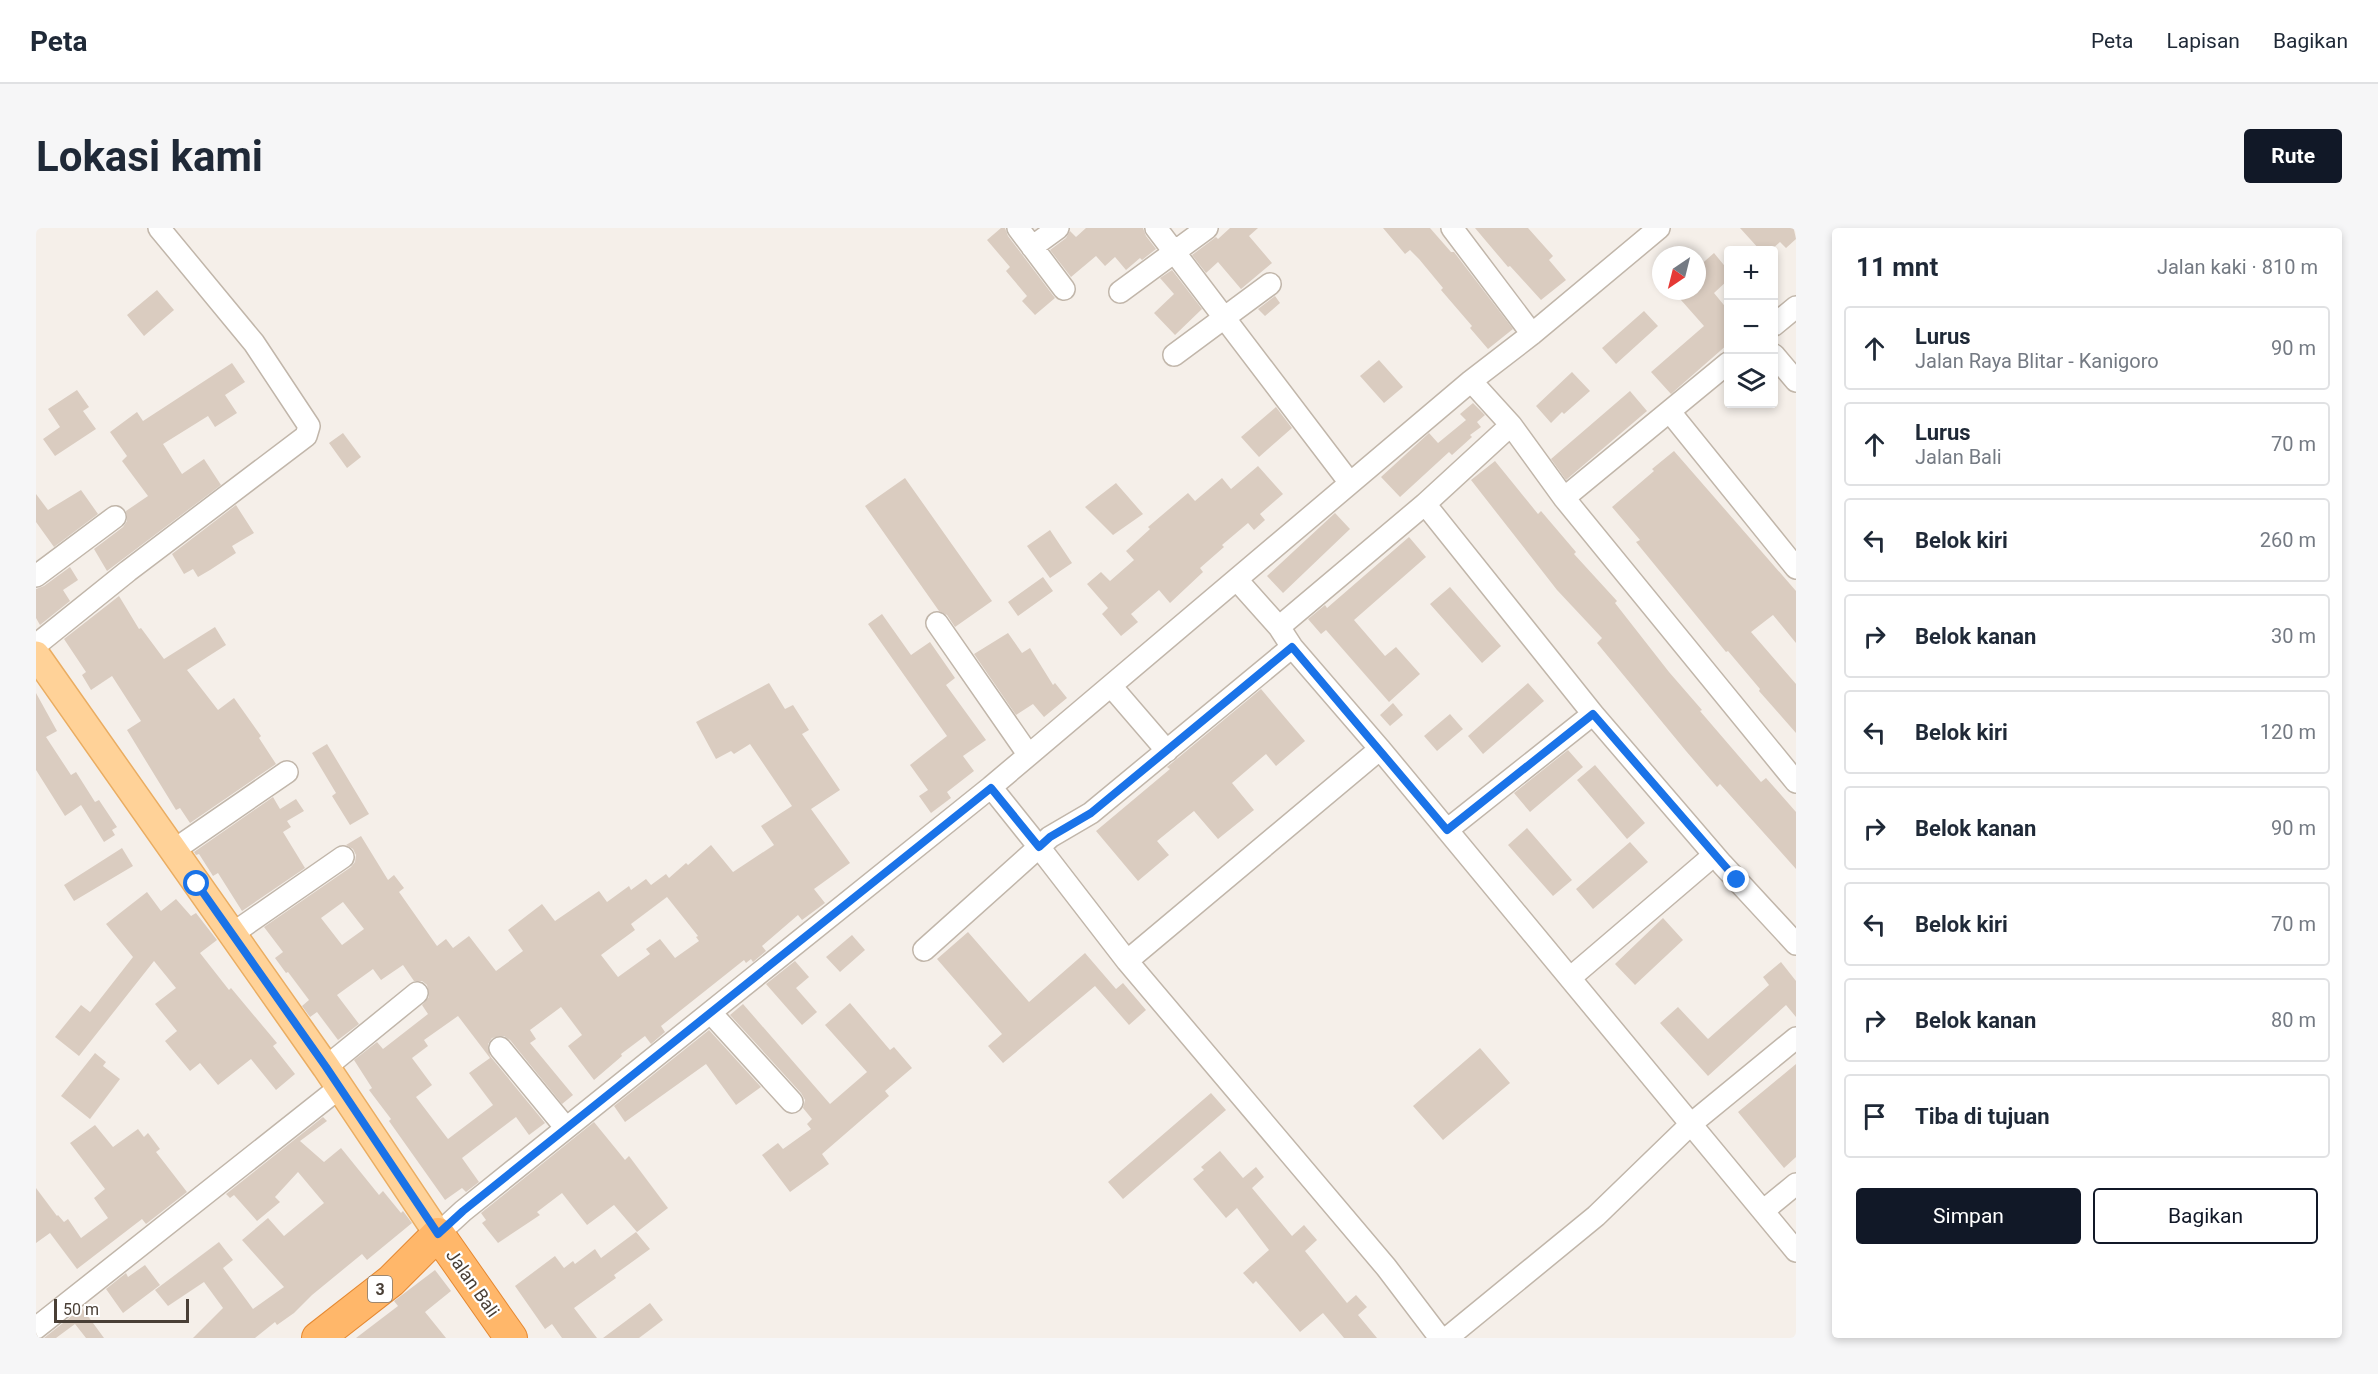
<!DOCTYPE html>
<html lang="id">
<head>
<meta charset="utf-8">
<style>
  :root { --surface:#fff; --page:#f6f6f7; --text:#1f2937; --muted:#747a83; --line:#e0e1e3; --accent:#111827 }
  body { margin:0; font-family:Roboto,sans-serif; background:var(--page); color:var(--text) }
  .controls { position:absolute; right:18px; top:18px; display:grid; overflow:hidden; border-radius:6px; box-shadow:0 3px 9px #0003 }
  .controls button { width:54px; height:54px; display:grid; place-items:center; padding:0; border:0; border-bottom:2px solid var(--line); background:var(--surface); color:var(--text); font:30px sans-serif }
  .compass { position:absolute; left:1616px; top:18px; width:54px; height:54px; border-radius:50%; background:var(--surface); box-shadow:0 3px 9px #0003; rotate:215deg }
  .scale { position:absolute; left:18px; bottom:15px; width:135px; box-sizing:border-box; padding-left:6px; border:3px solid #493f36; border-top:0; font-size:16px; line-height:21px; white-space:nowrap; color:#493f36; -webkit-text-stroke:4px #fff; paint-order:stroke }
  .stop { position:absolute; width:18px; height:18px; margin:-14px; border:4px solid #1a73e8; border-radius:50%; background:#fff }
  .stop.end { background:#1a73e8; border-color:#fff; box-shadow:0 2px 6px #0008 }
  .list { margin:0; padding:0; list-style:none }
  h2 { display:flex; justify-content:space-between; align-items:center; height:78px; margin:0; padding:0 24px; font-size:26px }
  h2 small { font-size:20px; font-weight:400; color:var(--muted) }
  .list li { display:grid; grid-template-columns:39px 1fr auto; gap:18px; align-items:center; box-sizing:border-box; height:84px; margin:0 12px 12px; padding:0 12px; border:2px solid var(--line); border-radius:6px }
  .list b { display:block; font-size:22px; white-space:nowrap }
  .list p { margin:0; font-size:20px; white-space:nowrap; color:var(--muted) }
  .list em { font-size:20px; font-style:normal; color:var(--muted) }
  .actions { display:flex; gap:12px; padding:18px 24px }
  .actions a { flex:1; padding:14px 0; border:2px solid var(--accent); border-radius:6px; text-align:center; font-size:21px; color:var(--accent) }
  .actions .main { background:var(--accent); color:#fff }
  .icon { flex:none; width:33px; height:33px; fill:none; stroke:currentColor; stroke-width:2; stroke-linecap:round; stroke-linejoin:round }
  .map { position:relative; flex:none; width:1760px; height:1110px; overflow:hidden; border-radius:6px }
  header { display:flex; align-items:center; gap:36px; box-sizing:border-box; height:84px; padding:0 30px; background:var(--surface); border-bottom:2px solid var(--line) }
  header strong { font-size:28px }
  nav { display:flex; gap:33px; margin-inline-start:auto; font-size:21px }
  .intro { display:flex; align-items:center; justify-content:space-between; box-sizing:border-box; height:144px; padding:0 36px }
  h1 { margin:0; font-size:42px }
  .button { padding:15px 27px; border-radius:6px; background:var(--accent); color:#fff; font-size:21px; font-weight:700 }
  main { display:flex; gap:36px; padding:0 36px }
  aside { flex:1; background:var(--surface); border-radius:6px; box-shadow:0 3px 9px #0003 }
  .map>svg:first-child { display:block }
  .building { fill:#daccc0; fill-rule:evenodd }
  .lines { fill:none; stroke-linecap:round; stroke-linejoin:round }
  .minor-casing { stroke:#c1b6aa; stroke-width:24 }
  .major-casing { stroke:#eaad62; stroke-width:30 }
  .highway-casing { stroke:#e58932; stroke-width:34 }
  .minor { stroke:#fff; stroke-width:21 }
  .major { stroke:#ffd298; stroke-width:27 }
  .highway { stroke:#ffb76a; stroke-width:32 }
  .route { stroke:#1a73e8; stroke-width:8 }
  .labels { text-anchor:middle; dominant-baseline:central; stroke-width:4.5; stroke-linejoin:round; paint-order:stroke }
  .shield { fill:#fff; stroke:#807972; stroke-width:1.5 }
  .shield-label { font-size:16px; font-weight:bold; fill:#493f36 }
  .street-label { font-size:18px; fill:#493f36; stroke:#fff }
</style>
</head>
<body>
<header>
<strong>Peta</strong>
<nav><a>Peta</a><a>Lapisan</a><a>Bagikan</a></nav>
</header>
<div class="intro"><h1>Lokasi kami</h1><a class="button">Rute</a></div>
<main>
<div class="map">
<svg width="1760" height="1110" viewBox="0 0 1760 1110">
  <rect width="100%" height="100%" fill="#f5efe9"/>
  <path class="building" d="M965 0H969L972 8 1019 70 999 87 986 73 991 68 970 43 974 39 951 12Z
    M1050 0H1107L1110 8 1120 21 1106 32 1104 30 1090 42 1079 29 1069 38 1060 28 1035 49 1014 22 1030 10 1034 3 1040 9Z
    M1194 0H1222L1213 8 1236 35 1205 61 1182 34 1170 45 1156 27 1180 9 1182 11Z
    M1347 0H1394L1415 24H1418L1477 101 1452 121 1434 100 1436 98 1405 62 1407 60 1383 31 1374 22 1369 26Z
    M1439 0H1492L1517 28 1513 32 1530 52 1505 72 1474 38 1472 39Z
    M1704 0H1760L1758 2 1760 11 1750 20 1744 14 1735 22H1724Z
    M1678 25 1692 42V52L1678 65 1692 82V116L1635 166 1615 144 1668 98 1637 63H1661V40Z
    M1136 42 1166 81 1139 107 1118 85 1138 66 1124 50Z
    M121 62 138 82 108 108 91 87Z
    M1239 68 1244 75 1229 88 1222 81Z
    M1608 83 1622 98 1580 136 1566 120Z
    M1343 132 1367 159 1348 175 1324 148Z
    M196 135 209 154 189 167 201 185 179 199 172 188 127 216 146 246 168 231 185 257 71 343 58 321 87 299 91 293 90 283 112 268 86 233 91 228 74 204 101 184 107 193Z
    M1536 144 1554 163 1528 186 1526 184 1515 195 1500 178Z
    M41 162 53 179 47 183 60 201 19 228 7 211 24 199 12 181Z
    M1594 163 1611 183 1530 252 1515 231Z
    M1437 175 1449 187 1441 194 1445 199 1434 207 1436 209 1416 227 1413 224 1364 269 1345 249 1393 205 1402 215 1430 192 1424 186Z
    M1240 179 1256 200 1223 229 1205 209Z
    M307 205 325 229 311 240 293 215Z
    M1638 223 1760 363V415L1737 387 1715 404 1760 456V505L1723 463 1724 461 1692 423 1690 424 1600 314 1604 312 1576 279 1618 243 1616 241Z
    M1459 233 1502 286 1505 283 1540 324 1538 326 1581 373 1579 375 1633 444 1666 482 1664 483 1725 554 1730 550 1760 584V641L1684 556 1681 559 1650 523 1561 415 1566 410 1521 362 1435 252Z
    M1222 238 1247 266 1224 286 1229 292 1218 302 1212 295 1186 317 1188 319 1164 340 1167 344 1134 375 1123 362 1095 386 1102 394 1085 408 1066 386 1072 380 1051 356 1065 344 1074 353 1098 332 1090 323 1114 301 1112 299 1152 265 1159 273 1186 250 1195 261Z
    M869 250 956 373 919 399 911 387 903 383 829 278Z
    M1080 255 1107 286 1077 307 1049 279Z
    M45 262 62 286 18 319 0 294V266L12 282Z
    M200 277 218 305 196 318 200 325 174 342 162 349 157 341 148 346 136 326Z
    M1299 285 1314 301 1247 365 1231 348Z
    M1014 302 1036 335 1014 350 991 318Z
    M1373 309 1390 329 1318 392 1349 428 1360 419 1384 446 1353 474 1290 402 1285 406 1272 391 1289 377 1291 380Z
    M34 339 42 352 27 362 34 373 4 397 0 390V361L8 358Z
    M1007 349 1017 363 982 388 972 374Z
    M1414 359 1465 418 1446 435 1394 376Z
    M83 368 103 401 105 400 128 431 179 399 190 417 151 442 182 482 198 470 225 508 223 510 240 536 154 595 144 580 140 582 91 502 105 493 76 448 55 462 46 447 50 444 28 411Z
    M846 386 875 427 894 414 919 450 910 457 950 512 927 528 938 543 911 564 915 570 895 585 883 568 892 562 874 537 911 508 832 396Z
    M972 405 986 425 994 420 1017 457 1019 455 1031 470 1008 489 997 476 980 487 938 426Z
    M733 455 749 481 757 477 773 502 766 506 804 562 775 581 814 635 778 661 789 675 766 692 762 687 726 718 730 723 717 734 715 731 710 735 708 732 625 798 629 804 615 816 609 808 585 826 586 828 558 852 532 818 546 807 525 779 494 802 500 811 494 815 537 867 526 876 474 812 468 808 456 810 452 816 454 828 509 895 493 907 480 889 426 930 443 954 430 964 426 960 409 972 353 893 355 891 333 862 336 860 318 832 341 814 347 821 392 786 386 777 393 769 391 757 386 753H378L367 737 345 752 337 741 301 767 323 796 302 812 281 784 274 789 266 778 273 772 252 744 250 745 239 730 247 724 228 699 315 639 319 634 320 627 317 621 310 617 325 608 352 652 358 647 368 660 363 664 401 718 410 711 417 720 433 708 460 743 487 723 472 702 506 676 519 693 563 663 571 674 593 658 595 662 610 651 615 657 630 646 633 650 650 635 652 637 675 617 697 644 738 617 725 598 756 578 714 516 698 526 695 523 680 531 660 494ZM631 669 662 708 660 709 663 713 639 730 624 711 610 721 614 726 582 749 565 727 599 702 595 696ZM307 674 328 701 306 717 285 690ZM422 788 454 830 433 845 457 877 412 911 380 869 396 857 376 830 392 818 388 812Z
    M1492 455 1508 473 1447 526 1432 508Z
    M1225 461 1269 513 1240 538 1230 526 1196 555 1218 582 1182 611 1158 583 1121 613 1133 627 1102 653 1060 603 1134 541 1131 539Z
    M0 465 21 503 10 509 35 547 40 544 59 574 63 572 81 599 76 602 79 607 68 614 45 577 29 588 0 542Z
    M1357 475 1367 487 1354 498 1344 487Z
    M1414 486 1427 501 1401 523 1388 508Z
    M291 516 333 586 314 597 296 568 300 565 276 525Z
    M1532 522 1547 539 1494 584 1478 565Z
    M1559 537 1609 595 1591 611 1541 552Z
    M237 569 244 581 260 571 268 583 251 593 255 599 247 604 269 640 206 683 182 645 177 648 163 626 160 627 158 624Z
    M1491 600 1536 652 1517 668 1472 617Z
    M1594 614 1612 634 1557 681 1540 661Z
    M86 620 97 638 38 673 28 657Z
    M111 664 125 683 140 671 155 688 160 685 181 712 164 725 193 762 195 760 241 815 237 818 259 846 240 862 215 831 182 857 164 835 154 843 129 813 141 803 119 776 140 760 118 733 43 828 19 809 45 777 54 784 97 729 70 696Z
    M1627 690 1647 712 1599 757 1579 736Z
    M932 704 993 774 1049 725 1080 761 1087 755 1110 782 1093 797 1059 758 967 835 952 818 966 806 901 731Z
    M816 707 829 722 804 744 790 729Z
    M759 733 773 749 760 760 781 784 766 797 730 756Z
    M1745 734 1760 753V789L1750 777 1672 848 1624 795 1642 779 1672 811 1733 757 1727 749Z
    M814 775 854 822 858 819 876 840 849 863 853 868 786 926 793 936 754 964 726 927 742 915 747 921 775 901 771 896 776 891 767 880 769 872 765 865 694 787 707 776 794 876 831 844 789 797Z
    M673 802 725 859 700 877 670 836 589 894 578 878Z
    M1444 820 1474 855 1407 912 1377 878Z
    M59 825 70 834 67 838 84 851 54 891 25 868Z
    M1760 836V929L1748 940 1702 884Z
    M1175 865 1190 882 1087 971 1072 954Z
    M287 889 291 893 264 913 288 934 305 920 343 967 347 963 365 985 367 983 376 995 331 1032 326 1026 276 1067 258 1085 241 1097 239 1094 219 1110H157L187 1080 168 1054 132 1078 119 1062 183 1014 197 1032 187 1040 217 1081 248 1059 206 1012 232 990 248 1008 288 975 262 944 239 969 244 974 221 993 198 967 194 970 190 966Z
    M558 894 589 932 593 928 632 980 601 1004 578 977 551 997 526 965 501 984 504 987 462 1015 446 995 450 992 445 985Z
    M59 897 77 919 102 901 108 909 112 905 124 921 120 924 151 964 110 996 106 991 41 1041 14 1005 0 1015V960L21 988 22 987 28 994 32 991 45 1010 72 990 58 970 69 961 34 915Z
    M1184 923 1207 950 1220 939 1228 949 1216 960 1256 1008 1268 997 1281 1012 1269 1023 1311 1075 1320 1067 1331 1079 1322 1087 1341 1110H1308L1287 1085 1264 1104 1220 1053 1217 1056 1207 1045 1233 1022 1201 980 1190 990 1157 951 1168 942 1165 939Z
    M600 1004 614 1021 578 1047 580 1050 538 1080 561 1110H526L516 1096 509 1101 479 1058 519 1028 528 1040 537 1033 539 1036 559 1021 565 1030Z
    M109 1037 124 1057 87 1085 70 1061 90 1045 92 1049Z
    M399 1042 415 1063 389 1084 410 1110H320L362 1078 358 1073Z
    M614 1075 627 1092 603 1110H567Z
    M46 1080 68 1110H50L39 1096 20 1110H8Z"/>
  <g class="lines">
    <defs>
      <path id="minor" d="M982 0 1028 61
        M1120 0 1314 255
        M1416 0 1496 106
        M996 19 1022 0
        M1084 64 1171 0
        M1738 97 1760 79
        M1138 127 1234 56
        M1738 127 1760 153
        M1435 153 1475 197
        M1634 184 1760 340
        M1528 270 1692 135
        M0 348 79 289
        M1201 352 1243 399 1256 419 1344 521 1760 1023
        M901 395 992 526
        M1243 399 1389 276
        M0 417 92 343 270 208 273 198 218 115 123 0
        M1256 419 1055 585 1014 609 1003 619 1091 733 1350 1039 1404 1110
        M1075 458 1131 523
        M1760 554 1528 270 1475 197 1389 276 1557 486 1686 636 1760 716
        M1411 602 1557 486
        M138 622 251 544
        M196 706 307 629
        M888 722 1003 619 955 559
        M1091 733 1344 521
        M1534 750 1678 627
        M675 785 756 874
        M464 820 530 900
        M290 839 381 765
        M1727 983 1760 956
        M402 1006 427 983 955 559 1435 153 1496 106 1623 0
        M0 1100 303 860
        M1411 1110 1560 988 1655 896 1760 810"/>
      <path id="major" d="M0 427 290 839 402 1006"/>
      <path id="highway" d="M282 1110 355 1053 402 1006 475 1110"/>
    </defs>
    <use href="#minor" class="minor-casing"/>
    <use href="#major" class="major-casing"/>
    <use href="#highway" class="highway-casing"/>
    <use href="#minor" class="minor"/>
    <use href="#major" class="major"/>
    <use href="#highway" class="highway"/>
  </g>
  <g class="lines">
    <path class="route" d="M161 656 290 839 402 1006 427 983 955 560 1003 619 1014 609 1055 585 1256 419 1411 602 1557 486 1701 652"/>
  </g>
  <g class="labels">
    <rect class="shield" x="332" y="1048" width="24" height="26" rx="4.5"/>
    <g class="shield-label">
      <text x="344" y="1061">3</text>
    </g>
    <g class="street-label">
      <text transform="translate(437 1055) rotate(55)">Jalan Bali</text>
    </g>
  </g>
</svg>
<div class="controls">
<button>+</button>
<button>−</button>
<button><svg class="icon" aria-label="layers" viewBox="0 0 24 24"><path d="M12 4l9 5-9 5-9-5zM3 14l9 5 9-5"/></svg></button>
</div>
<svg class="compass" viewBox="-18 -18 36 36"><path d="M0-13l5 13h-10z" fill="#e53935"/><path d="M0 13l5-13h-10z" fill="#747a83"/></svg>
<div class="scale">50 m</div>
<div class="stop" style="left:161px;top:656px"></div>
<div class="stop end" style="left:1701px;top:652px"></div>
</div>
<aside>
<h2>11 mnt<small>Jalan kaki · 810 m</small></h2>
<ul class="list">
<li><svg class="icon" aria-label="ahead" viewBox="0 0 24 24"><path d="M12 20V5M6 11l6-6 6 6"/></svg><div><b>Lurus</b><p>Jalan Raya Blitar - Kanigoro</p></div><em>90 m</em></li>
<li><svg class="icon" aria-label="ahead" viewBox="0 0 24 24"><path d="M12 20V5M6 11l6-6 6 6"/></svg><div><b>Lurus</b><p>Jalan Bali</p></div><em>70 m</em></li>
<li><svg class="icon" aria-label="left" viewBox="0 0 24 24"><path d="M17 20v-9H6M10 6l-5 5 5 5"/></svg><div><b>Belok kiri</b></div><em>260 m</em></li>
<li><svg class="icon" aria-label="right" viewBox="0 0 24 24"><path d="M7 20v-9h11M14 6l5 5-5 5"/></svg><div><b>Belok kanan</b></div><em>30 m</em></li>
<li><svg class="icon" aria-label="left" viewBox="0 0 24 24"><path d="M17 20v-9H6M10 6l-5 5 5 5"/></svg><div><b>Belok kiri</b></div><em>120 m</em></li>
<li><svg class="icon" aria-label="right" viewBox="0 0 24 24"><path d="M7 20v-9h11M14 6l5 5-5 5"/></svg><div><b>Belok kanan</b></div><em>90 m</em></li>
<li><svg class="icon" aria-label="left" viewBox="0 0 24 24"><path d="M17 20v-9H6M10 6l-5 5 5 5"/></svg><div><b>Belok kiri</b></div><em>70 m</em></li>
<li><svg class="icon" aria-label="right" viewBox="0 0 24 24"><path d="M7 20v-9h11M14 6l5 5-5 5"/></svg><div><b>Belok kanan</b></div><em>80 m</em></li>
<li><svg class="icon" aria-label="arrive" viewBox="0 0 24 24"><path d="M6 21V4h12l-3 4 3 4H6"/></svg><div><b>Tiba di tujuan</b></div></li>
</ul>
<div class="actions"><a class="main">Simpan</a><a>Bagikan</a></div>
</aside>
</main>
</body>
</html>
